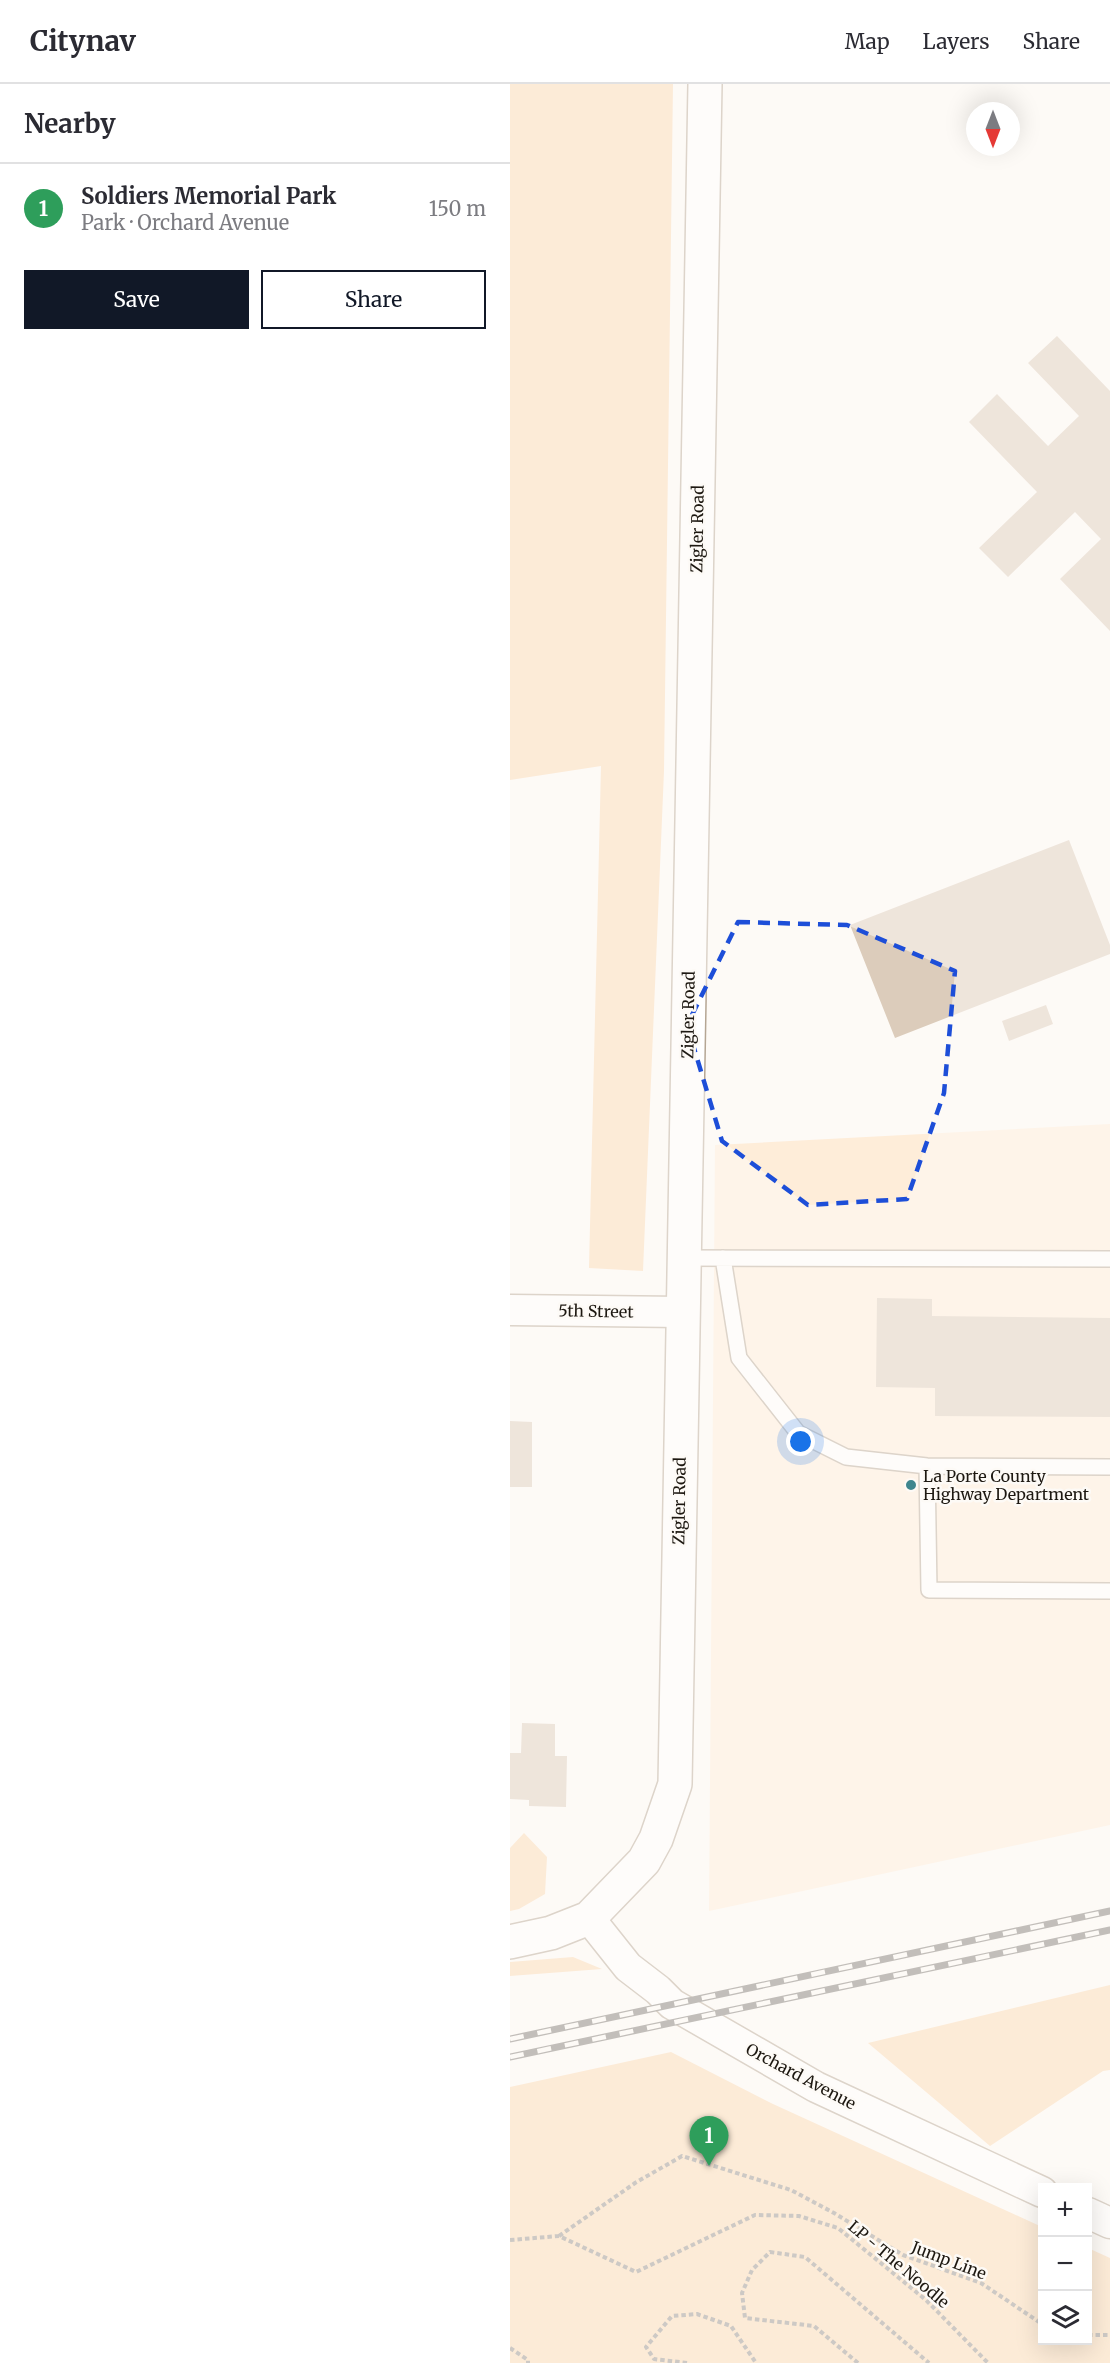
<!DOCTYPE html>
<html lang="en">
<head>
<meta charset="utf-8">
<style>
  :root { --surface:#fff; --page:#f2f2f3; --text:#2b2b33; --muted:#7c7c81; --line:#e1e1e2; --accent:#111827 }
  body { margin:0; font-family:Merriweather,serif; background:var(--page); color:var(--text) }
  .controls { position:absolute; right:18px; bottom:18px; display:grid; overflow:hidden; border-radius:0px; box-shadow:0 6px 24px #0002 }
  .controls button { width:54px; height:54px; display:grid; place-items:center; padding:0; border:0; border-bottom:2px solid var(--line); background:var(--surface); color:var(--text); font:30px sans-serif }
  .compass { position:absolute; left:456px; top:18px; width:54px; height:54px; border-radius:50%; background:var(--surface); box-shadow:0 6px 24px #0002; rotate:180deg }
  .you { position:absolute; left:291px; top:1358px; width:21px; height:21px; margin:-15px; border:4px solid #fff; border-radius:50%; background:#1a73e8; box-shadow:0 0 0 9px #1a73e833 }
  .badge { display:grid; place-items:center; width:39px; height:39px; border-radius:50%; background:var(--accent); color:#fff; font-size:20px; font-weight:700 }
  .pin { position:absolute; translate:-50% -50px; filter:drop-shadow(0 2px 3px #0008) }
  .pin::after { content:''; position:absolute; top:32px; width:21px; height:18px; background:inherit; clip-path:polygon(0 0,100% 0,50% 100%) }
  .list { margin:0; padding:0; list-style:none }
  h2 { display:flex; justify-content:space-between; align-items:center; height:78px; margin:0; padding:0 24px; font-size:26px }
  h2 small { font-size:20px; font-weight:400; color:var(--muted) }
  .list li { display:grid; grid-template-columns:39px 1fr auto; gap:18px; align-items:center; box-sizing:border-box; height:90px; padding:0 24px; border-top:2px solid var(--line) }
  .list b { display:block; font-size:22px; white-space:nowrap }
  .list p { margin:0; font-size:20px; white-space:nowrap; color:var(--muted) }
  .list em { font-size:20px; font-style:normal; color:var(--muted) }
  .actions { display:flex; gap:12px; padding:18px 24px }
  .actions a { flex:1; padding:14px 0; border:2px solid var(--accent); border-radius:0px; text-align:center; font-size:21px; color:var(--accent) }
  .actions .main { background:var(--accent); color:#fff }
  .icon { flex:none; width:33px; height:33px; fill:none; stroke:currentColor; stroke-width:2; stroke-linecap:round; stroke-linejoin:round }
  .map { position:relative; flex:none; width:600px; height:2279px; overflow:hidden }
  header { display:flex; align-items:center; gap:36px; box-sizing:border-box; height:84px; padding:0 30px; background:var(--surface); border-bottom:2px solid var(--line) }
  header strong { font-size:28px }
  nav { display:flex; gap:33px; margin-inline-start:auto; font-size:21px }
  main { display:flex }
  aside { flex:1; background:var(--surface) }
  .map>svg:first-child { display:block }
  .built { fill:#feedd9 }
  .green { fill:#fbd9b2 }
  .building { fill:#dcccbb }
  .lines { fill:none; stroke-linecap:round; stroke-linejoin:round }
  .service-casing { stroke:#b5a694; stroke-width:18 }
  .minor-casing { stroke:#b5a694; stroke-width:33 }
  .tertiary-casing { stroke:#b5a694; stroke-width:36 }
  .path { stroke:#938f89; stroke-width:4; stroke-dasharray:4.5 3; stroke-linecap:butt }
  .service { stroke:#fff; stroke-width:15 }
  .minor { stroke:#fff; stroke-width:30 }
  .tertiary { stroke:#fff; stroke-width:33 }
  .rail-casing { stroke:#7b7771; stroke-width:7 }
  .rail { stroke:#fdfaf6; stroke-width:4.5; stroke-dasharray:14; stroke-linecap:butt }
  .marked { fill:none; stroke:#1d4ed8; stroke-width:4.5; stroke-dasharray:12 8; stroke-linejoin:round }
  .poi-dot { fill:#3e868e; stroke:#fdfaf6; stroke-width:2 }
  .labels { text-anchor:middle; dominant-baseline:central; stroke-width:5; stroke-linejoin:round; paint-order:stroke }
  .street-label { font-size:16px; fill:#1d1811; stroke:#fdfaf6 }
  .poi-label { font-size:16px; fill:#1d1811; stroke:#fdfaf6; text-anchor:start }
</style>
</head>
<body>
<header>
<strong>Citynav</strong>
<nav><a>Map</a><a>Layers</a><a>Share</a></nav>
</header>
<main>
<aside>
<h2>Nearby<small></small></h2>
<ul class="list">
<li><span class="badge" style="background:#2e9e5b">1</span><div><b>Soldiers Memorial Park</b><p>Park · Orchard Avenue</p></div><em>150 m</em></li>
</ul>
<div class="actions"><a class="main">Save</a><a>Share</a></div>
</aside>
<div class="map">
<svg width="600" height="2279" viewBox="0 0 600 2279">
  <rect width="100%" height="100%" fill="#fdfaf6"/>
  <path class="built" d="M600 1040V1741L199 1827 205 1061Z"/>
  <path class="green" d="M0 0H163L154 687 133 1187 79 1184 91 682 0 696Z
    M14 1749 37 1773 35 1810 9 1825 0 1827V1764Z
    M63 1873 92 1885 0 1892V1878Z
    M600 1901V1986L593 1987 480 2062 358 1959Z
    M161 1968 263 2020 532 2143V2256H578V2164L600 2174V2279H0V2003Z"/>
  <path class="building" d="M547 252 600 307V547L550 495 591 455 565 428 498 493 469 464 527 408 459 338 487 310 538 362 569 332 518 279Z
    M559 756 600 861V870L385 954 340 841Z
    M536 921 543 940 499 957 492 937Z
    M367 1214 422 1215V1232L600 1234V1333L425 1332V1304L366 1303Z
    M0 1337 22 1338V1403H0Z
    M12 1639 45 1640V1672H57L56 1723 19 1722V1716L0 1715V1669H11Z"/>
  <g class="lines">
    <defs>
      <path id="service" d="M173 1174 600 1175
        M213 1174 229 1274 288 1349 336 1373 417 1382 600 1383
        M417 1382 419 1506 600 1507"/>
      <path id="minor" d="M0 1226 172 1228
        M79 1834 118 1883 148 1906 162 1920 306 2003 532 2108
        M578 2129 600 2139"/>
      <path id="tertiary" d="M0 1858 41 1849 79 1834 134 1777 146 1755 165 1700 195 0"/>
    </defs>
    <use href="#service" class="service-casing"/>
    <use href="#minor" class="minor-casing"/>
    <use href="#tertiary" class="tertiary-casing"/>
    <path class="path" d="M49 2152 125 2099 172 2072 281 2106 324 2129 393 2171 471 2199 532 2240
      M0 2156 49 2152 126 2188 245 2131 289 2132 328 2144 416 2216 478 2279
      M578 2251H600
      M0 2264 18 2276V2279
      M177 2279 144 2275 136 2263 162 2232 187 2230 221 2242 246 2279
      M348 2279 304 2242 235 2234 232 2209 242 2186 260 2168 295 2173 419 2279"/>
    <use href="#service" class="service"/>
    <use href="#minor" class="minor"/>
    <use href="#tertiary" class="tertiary"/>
    <defs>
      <path id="rail" d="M0 1955 600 1827
        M0 1973 600 1846"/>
    </defs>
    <use href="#rail" class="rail-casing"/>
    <use href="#rail" class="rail"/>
  </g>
  <path d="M0 0H600V2279H0ZM228 838 337 841 445 887 434 1009 397 1115 298 1121 212 1057 177 941Z" fill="#fdfaf6" fill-opacity=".55" fill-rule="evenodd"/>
  <path class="marked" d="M228 838 337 841 445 887 434 1009 397 1115 298 1121 212 1057 177 941Z"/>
  <circle class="poi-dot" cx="401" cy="1401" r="6"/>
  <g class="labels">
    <g class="street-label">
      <text transform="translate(187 445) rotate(-89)">Zigler Road</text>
      <text transform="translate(178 931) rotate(-89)">Zigler Road</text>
      <text transform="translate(86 1227) rotate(1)">5th Street</text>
      <text transform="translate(169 1417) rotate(-89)">Zigler Road</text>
      <text transform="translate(291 1992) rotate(28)">Orchard Avenue</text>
      <text transform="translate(439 2176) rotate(21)">Jump Line</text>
      <text transform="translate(389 2180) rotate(40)">LP - The Noodle</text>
    </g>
    <g class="poi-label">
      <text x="413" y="1392">La Porte County<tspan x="413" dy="18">Highway Department</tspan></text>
    </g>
  </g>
</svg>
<div class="controls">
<button>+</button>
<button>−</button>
<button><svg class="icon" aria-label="layers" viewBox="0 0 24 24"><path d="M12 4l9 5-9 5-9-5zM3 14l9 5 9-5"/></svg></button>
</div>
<svg class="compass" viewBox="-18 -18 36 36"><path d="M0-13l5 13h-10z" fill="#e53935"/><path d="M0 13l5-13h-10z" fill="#7c7c81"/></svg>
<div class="you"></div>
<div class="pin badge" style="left:199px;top:2082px;background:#2e9e5b">1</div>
</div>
</main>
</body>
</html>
